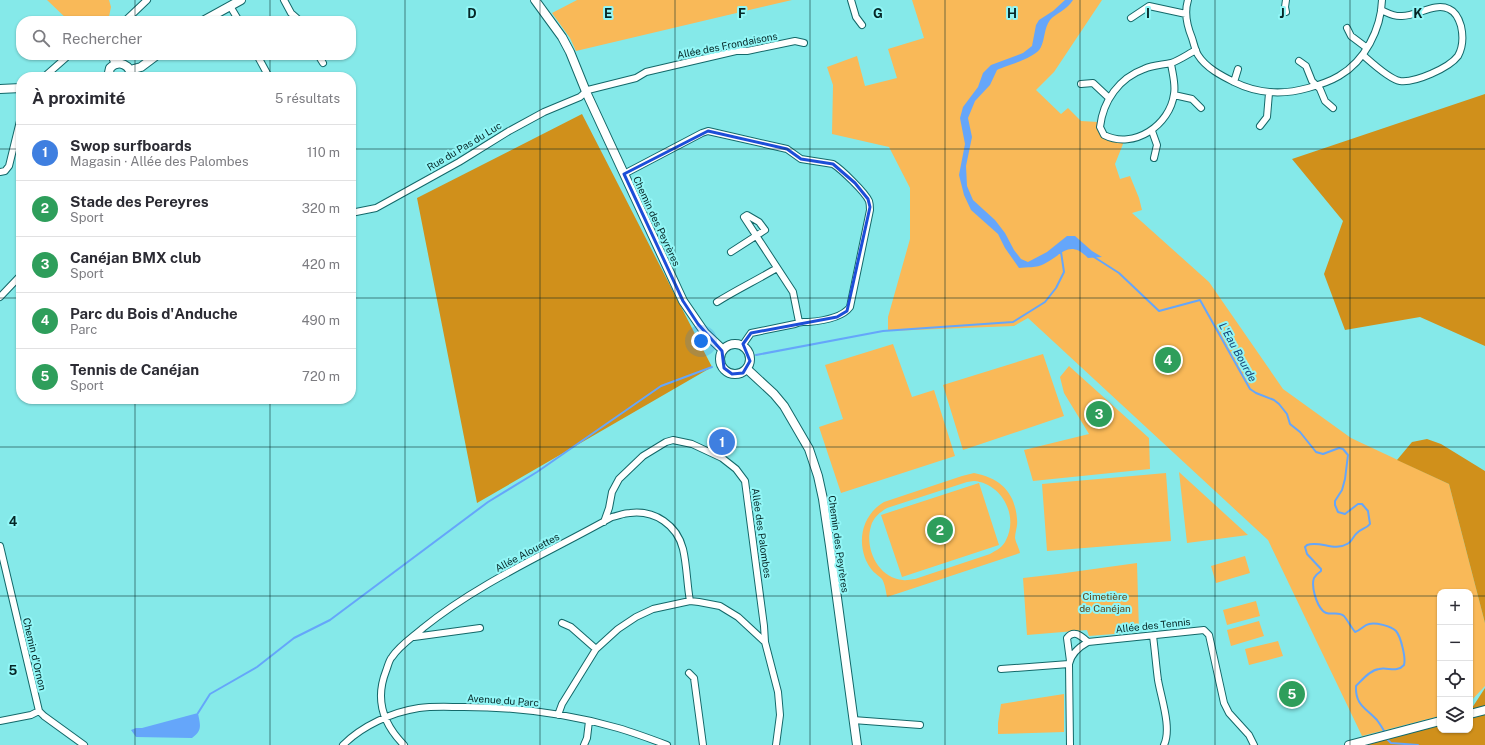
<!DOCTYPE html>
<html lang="fr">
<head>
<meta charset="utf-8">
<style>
  :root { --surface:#fff; --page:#f7f7f7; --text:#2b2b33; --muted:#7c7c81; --line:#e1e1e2; --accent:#ea580c }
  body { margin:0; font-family:"Public Sans",sans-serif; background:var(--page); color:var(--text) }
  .controls { position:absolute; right:12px; bottom:12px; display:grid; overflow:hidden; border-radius:8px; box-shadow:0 1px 3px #0004 }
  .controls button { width:36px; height:36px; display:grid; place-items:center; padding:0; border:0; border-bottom:1px solid var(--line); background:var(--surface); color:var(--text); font:20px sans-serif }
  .you { position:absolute; left:701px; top:341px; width:14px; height:14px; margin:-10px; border:3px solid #fff; border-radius:50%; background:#1a73e8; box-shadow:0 0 0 6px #1a73e833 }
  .badge { display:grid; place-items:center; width:26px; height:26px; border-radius:50%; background:var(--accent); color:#fff; font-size:13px; font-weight:700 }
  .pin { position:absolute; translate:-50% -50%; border:2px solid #fff; box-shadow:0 1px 4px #0006 }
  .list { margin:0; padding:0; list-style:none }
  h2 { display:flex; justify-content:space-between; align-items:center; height:52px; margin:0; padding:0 16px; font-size:17px }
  h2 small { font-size:13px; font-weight:400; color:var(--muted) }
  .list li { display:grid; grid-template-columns:26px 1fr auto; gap:12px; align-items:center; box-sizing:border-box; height:56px; padding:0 16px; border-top:1px solid var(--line) }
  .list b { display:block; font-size:15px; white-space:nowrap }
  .list p { margin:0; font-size:13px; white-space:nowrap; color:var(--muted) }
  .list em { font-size:13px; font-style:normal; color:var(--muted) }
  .icon { flex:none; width:22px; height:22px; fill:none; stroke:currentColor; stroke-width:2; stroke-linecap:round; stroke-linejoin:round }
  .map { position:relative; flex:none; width:1485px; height:745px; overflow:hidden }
  .search { position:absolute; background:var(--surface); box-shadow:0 1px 3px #0004; left:16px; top:16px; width:340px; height:44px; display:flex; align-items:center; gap:10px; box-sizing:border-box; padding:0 14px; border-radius:16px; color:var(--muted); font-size:15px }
  .panel { position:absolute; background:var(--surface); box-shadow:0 1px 3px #0004; left:16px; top:72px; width:340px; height:332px; border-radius:16px }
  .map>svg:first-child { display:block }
  .green { fill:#f9b958; fill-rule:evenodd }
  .forest { fill:#d0901b }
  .water { fill:#65a6fa }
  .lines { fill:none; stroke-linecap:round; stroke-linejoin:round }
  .stream { stroke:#65a6fa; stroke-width:2 }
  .minor-casing { stroke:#136869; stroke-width:8 }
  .tertiary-casing { stroke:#136869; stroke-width:10 }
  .minor { stroke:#fff; stroke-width:6 }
  .tertiary { stroke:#fff; stroke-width:8 }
  .marked { fill:none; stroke:#1d4ed8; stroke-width:3; stroke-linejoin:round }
  .grid { fill:none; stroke:#052626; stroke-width:1; stroke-opacity:0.55 }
  .labels { text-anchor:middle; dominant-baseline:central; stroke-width:4; stroke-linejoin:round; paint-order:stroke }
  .street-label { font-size:10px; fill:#052626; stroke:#92f6f6 }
  .park-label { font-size:10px; fill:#5f441a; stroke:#92f6f6 }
  .water-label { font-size:11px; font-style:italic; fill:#164176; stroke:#92f6f6 }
  .grid-label { font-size:13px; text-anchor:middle; font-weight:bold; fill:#052626; stroke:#92f6f6; stroke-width:4; stroke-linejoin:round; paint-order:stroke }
</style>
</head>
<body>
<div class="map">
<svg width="1485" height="745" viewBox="0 0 1485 745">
  <rect width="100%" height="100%" fill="#85e9e9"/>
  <path class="green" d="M47 0H109L111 7 108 21H69Z
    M577 0H792L576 51 570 38 552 13Z
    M912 0H1102L1054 72 1036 90 1061 114 1068 108 1081 121 1098 122 1101 131 1122 139 1123 144 1115 164 1120 179 1130 176 1139 198 1142 210 1132 213 1209 282 1283 389 1351 438 1449 484 1485 623V686L1470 702V592H1440V716L1362 736 1268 540 1028 318 1014 326 888 331V317L910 239V188L889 147 832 134 833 85 827 67 857 56 865 86 897 78 888 49 924 38Z
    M893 344 912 397 934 390 955 456 841 493 819 427 843 419 825 365Z
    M1043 354 1064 416 963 450 943 385Z
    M1069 366 1149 438 1150 469 1033 481 1024 450 1089 434 1064 393 1060 377Z
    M1179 472 1248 535 1187 543Z
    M974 473C1000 478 1015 492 1017 519 1018 526 1015 532 1015 538 1016 543 1019 548 1020 553L887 597C886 592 885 584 882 579 880 577 877 575 875 573 871 570 867 563 865 558 857 536 865 513 884 502L962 476ZM974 481C1001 483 1019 515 1006 540 1003 547 997 550 990 554L915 579C911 579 906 581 903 580 878 578 864 548 871 526 873 518 880 512 887 508L967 482Z
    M1166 473 1171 541 1047 551 1042 484Z
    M979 483 999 545 902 577 881 515Z
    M1245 556 1250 573 1216 583 1211 566Z
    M1137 563 1139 632 1089 636 1087 630 1027 635 1023 578 1058 574Z
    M1256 601 1260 616 1227 625 1223 610Z
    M1259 621 1264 636 1231 646 1227 630Z
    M1278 641 1283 656 1249 665 1245 649Z
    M1064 694V732L998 734V723L1001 704Z"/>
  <path class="forest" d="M1485 94V346L1420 317 1345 330 1324 274 1343 221 1292 159Z
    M582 114 712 367 477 503 417 198Z
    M1427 439 1441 444 1485 471V623L1449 484 1397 460 1412 442Z
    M1485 688V745H1361L1440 725V730H1470V711Z"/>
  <path class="water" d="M1065 0H1073C1066 11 1056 13 1050 20 1044 28 1045 39 1041 47 1036 58 1008 65 997 70L990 85 975 101 968 118 972 137 966 166 967 186 973 200 995 220 1005 233 1014 250 1021 259 1028 262 1047 252 1067 236H1075L1092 251 1102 257 1088 258C1069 239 1062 255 1044 264 1037 268 1026 267 1019 268L1005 248 998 234 971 210 964 195 959 175 965 144 960 118 963 107 978 87 983 73 991 65 1023 53 1032 46 1036 25 1039 20 1053 11Z
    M198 713C200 725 203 730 192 738L136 737 131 730 136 728H142Z"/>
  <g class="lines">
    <path class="stream" d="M1094 257 1119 273 1159 311 1200 300 1250 389 1256 393 1274 400 1279 404 1287 414 1290 424 1300 432 1316 452 1323 454 1339 448 1343 449 1348 455 1345 479 1342 490 1335 501V505L1338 512 1345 514 1358 504H1362L1368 511 1370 524C1367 528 1361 529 1357 533 1353 536 1352 542 1347 544 1334 552 1320 540 1307 545L1305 547 1307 554 1321 569V571C1318 573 1316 575 1314 578 1311 586 1316 604 1323 611 1329 617 1337 610 1344 616 1348 621 1351 627 1355 632 1361 630 1364 625 1369 624 1375 622 1391 626 1396 631 1401 637 1406 658 1404 665 1397 673 1388 667 1379 669 1370 670 1362 680 1356 686 1355 705 1366 708 1377 720 1379 723 1382 727 1384 731
      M756 355 883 331 1013 322 1045 302 1056 288 1064 272 1061 252 1060 253
      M198 713 210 694 257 667 294 638 330 620 488 502 537 472 661 386 712 367
      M1388 740 1391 743 1418 745"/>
    <defs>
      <path id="minor" d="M284 0 291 13 300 21
        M851 0 856 17 862 25
        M1188 0C1184 13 1187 26 1192 38 1194 44 1195 50 1198 55 1206 68 1222 76 1234 82 1258 94 1283 95 1308 88 1319 85 1329 82 1339 76 1365 61 1381 29 1382 0
        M230 6 239 21
        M1286 12 1285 7 1286 0
        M1131 18 1149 6 1186 14
        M125 21 147 0
        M1347 28 1351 36 1367 48
        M111 55 115 64
        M257 55 269 77
        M318 55 323 63
        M1363 55C1371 62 1389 79 1400 81 1415 83 1449 68 1458 56 1463 47 1463 35 1461 26 1459 19 1456 12 1449 9 1435 2 1417 16 1402 16 1394 17 1388 13 1381 10
        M1299 61 1306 66 1312 81 1320 89 1325 101 1333 108
        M1171 63C1172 72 1176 84 1174 94 1170 125 1134 150 1104 135L1100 127C1103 101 1119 78 1144 69 1153 65 1162 65 1171 63 1180 60 1188 54 1196 50
        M44 77 69 55
        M1234 82 1238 69
        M1081 84 1093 83 1109 98
        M1174 95 1192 99 1201 108
        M1260 126 1267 117 1269 93
        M1152 131 1157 145 1154 158
        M0 172 5 171 9 166 21 117
        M624 174 702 133 708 131 787 149 801 159 833 164C841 169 865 192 869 201 870 204 870 207 870 210L850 307C842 318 821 321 808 322 802 322 800 321 795 324L751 333 742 346
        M351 213 376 208 459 162 509 131 544 112 580 97 588 90 636 78 646 72 736 51H747L795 41 804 43
        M731 252 765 230 759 222 747 215 744 217 793 292 799 322
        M0 297 21 275
        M717 302C736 290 757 280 777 268
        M604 522 609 508 612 492 619 479 643 456 666 442 673 440 692 444 722 458 736 469 745 481 764 626 765 642
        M0 546 39 711 44 716 84 745
        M562 623 571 627 596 649
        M1153 636C1155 651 1156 665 1158 680 1161 698 1172 728 1164 745
        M414 637 480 628
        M1070 661 1067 638C1074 629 1081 636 1088 642
        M1001 669 1069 664
        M689 673 694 678 703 745
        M558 715 562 704 596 649 618 629 636 617 653 609 690 601 699 602 720 606 738 617 765 642 778 692 780 715 776 745
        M853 720 920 725
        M0 721 31 715 39 711
        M343 745C362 726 392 712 419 708 433 706 449 707 464 707 516 707 569 714 618 728 635 733 651 739 667 745
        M404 745C383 724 375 699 386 671 388 666 389 660 392 657 400 645 413 637 423 628 480 582 548 553 612 517 618 516 624 513 630 513 655 510 677 525 683 549 687 566 687 585 690 601
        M584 745 587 738 589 721
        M1070 745 1069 664C1071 654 1079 647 1088 642L1204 630 1209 635 1224 703 1229 713 1249 735 1254 745"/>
      <path id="tertiary" d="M535 0 562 37 570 52 587 94 683 301 705 333 723 350
        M203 21 241 0
        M130 70 141 67 157 55
        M108 77 110 68C119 59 131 65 131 77
        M0 89 21 88
        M720 359a15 15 0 1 1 30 0a15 15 0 1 1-30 0Z
        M747 369 774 394 784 406 809 449 818 476 823 499 830 546 857 745
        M1470 714 1485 710
        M1349 745 1440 721"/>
    </defs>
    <use href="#minor" class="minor-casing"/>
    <use href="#tertiary" class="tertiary-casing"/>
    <use href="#minor" class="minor"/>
    <use href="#tertiary" class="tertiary"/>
  </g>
  <path class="marked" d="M708 131 787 149 801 159 833 164 855 183 868 199 870 207 847 311 837 317 751 333 743 344 750 361 743 373 732 374 724 368 722 351 698 324 683 301 624 174Z"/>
  <path class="grid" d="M135 0V21M270 0V21M405 0V745M540 0V745M675 0V745M810 0V745M945 0V745M1080 0V745M1215 0V745M1350 0V745M135 55V77M270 55V77M0 149H21M351 149H1485M0 298H21M351 298H1485M135 399V745M270 399V745M0 447H1485M0 596H1440M1470 596H1485"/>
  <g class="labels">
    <g class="street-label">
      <text transform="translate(727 45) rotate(-11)">Allée des Frondaisons</text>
      <text transform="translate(464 146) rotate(-31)">Rue du Pas du Luc</text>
      <text transform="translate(657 221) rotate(65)">Chemin des Peyrères</text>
      <text transform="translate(762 533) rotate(82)">Allée des Palombes</text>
      <text transform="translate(839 544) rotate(82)">Chemin des Peyrères</text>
      <text transform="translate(527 552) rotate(-28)">Allée Alouettes</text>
      <text transform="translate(1153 625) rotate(-6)">Allée des Tennis</text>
      <text transform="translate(35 654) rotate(77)">Chemin d'Ornon</text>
      <text transform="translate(503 700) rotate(4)">Avenue du Parc</text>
    </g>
    <g class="park-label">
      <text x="1105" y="596">Cimetière<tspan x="1105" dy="12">de Canéjan</tspan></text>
    </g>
    <g class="water-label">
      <text transform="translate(1238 352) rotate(61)">L'Eau Bourde</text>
    </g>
  </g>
  <g class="grid-label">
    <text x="472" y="18">D</text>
    <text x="608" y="18">E</text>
    <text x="742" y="18">F</text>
    <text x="878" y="18">G</text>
    <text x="1012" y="18">H</text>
    <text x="1148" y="18">I</text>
    <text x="1282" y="18">J</text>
    <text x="1418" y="18">K</text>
    <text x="13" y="526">4</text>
    <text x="13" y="675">5</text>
  </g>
</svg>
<div class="controls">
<button>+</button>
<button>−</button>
<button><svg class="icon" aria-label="locate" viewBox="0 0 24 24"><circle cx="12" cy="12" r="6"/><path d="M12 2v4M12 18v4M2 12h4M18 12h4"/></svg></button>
<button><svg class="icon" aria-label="layers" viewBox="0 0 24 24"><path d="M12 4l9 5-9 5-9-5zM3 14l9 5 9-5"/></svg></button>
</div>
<div class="you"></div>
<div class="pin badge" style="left:722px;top:442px;background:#3f7fe0">1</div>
<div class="pin badge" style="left:940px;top:530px;background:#2e9e5b">2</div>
<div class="pin badge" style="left:1099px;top:414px;background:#2e9e5b">3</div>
<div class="pin badge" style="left:1168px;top:360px;background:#2e9e5b">4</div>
<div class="pin badge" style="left:1292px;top:694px;background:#2e9e5b">5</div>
<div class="search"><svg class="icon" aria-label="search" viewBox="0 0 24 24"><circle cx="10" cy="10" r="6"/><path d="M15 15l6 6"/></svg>Rechercher</div>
<section class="panel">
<h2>À proximité<small>5 résultats</small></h2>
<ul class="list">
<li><span class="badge" style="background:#3f7fe0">1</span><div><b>Swop surfboards</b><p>Magasin · Allée des Palombes</p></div><em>110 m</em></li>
<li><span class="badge" style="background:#2e9e5b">2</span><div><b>Stade des Pereyres</b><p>Sport</p></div><em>320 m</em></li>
<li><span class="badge" style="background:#2e9e5b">3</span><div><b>Canéjan BMX club</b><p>Sport</p></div><em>420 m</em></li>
<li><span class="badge" style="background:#2e9e5b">4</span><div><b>Parc du Bois d'Anduche</b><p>Parc</p></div><em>490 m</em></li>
<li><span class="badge" style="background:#2e9e5b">5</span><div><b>Tennis de Canéjan</b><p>Sport</p></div><em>720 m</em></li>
</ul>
</section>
</div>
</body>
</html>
